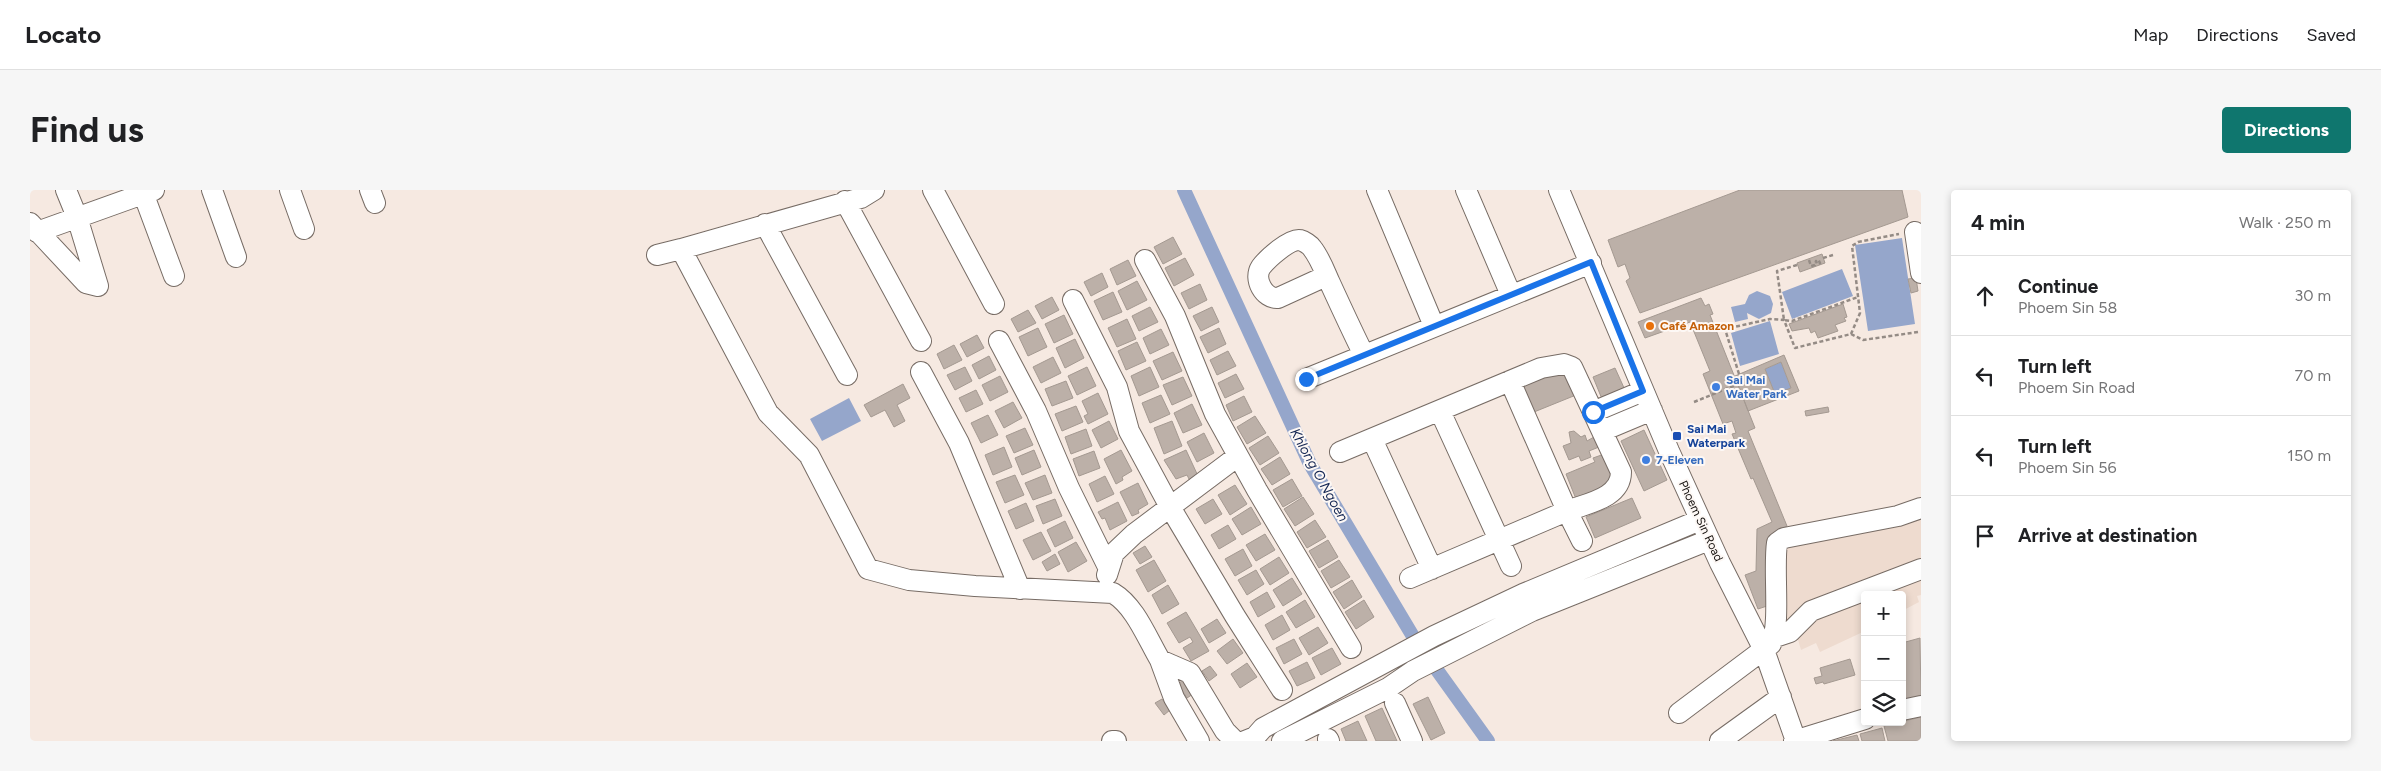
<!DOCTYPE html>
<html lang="en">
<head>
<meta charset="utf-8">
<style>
  :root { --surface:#fff; --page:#f6f6f6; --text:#202124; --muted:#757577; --line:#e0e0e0; --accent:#0f766e }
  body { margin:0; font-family:Figtree,sans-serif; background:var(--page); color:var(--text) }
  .controls { position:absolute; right:15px; bottom:15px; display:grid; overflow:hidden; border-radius:5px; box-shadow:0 2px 8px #0003 }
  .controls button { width:45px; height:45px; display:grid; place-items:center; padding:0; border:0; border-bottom:1px solid var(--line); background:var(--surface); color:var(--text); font:25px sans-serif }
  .stop { position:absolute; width:15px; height:15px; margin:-11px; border:4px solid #1a73e8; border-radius:50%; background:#fff }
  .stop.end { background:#1a73e8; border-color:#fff; box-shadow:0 1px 5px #0008 }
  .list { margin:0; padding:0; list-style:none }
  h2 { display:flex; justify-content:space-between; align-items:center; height:65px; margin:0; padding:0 20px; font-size:21px }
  h2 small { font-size:16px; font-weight:400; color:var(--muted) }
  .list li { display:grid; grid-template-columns:32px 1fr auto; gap:15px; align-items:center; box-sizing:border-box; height:80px; padding:0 20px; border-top:1px solid var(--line) }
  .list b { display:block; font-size:19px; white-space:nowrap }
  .list p { margin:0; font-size:16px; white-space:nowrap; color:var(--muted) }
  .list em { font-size:16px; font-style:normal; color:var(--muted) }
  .icon { flex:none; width:28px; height:28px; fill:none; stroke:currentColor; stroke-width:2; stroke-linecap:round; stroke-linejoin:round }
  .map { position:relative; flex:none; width:1891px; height:551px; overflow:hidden; border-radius:5px }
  header { display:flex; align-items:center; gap:30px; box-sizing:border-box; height:70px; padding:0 25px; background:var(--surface); border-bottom:1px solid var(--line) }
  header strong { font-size:24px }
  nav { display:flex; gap:28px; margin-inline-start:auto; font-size:18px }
  .intro { display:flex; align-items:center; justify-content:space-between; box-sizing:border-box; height:120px; padding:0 30px }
  h1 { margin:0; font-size:35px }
  .button { padding:12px 22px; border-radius:5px; background:var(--accent); color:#fff; font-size:18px; font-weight:700 }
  main { display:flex; gap:30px; padding:0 30px }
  aside { flex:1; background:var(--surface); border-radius:5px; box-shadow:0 2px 8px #0003 }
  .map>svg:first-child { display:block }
  .built { fill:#eedbcf }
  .water { fill:#95a6cb }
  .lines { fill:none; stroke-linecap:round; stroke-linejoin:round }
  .canal { stroke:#95a6cb; stroke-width:14 }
  .building { fill:#bcb0a8; stroke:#a49991; fill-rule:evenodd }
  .minor-casing { stroke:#776c65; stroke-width:22 }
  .path { stroke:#948b85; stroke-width:2.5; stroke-dasharray:4 2.5; stroke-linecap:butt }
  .minor { stroke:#fff; stroke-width:20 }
  .route { stroke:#1a73e8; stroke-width:6 }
  .food-dot { fill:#e8710a; stroke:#fdf8f5; stroke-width:2 }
  .shop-dot { fill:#3f7fe0; stroke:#fdf8f5; stroke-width:2 }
  .transit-dot { fill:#1a4fb4; stroke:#fdf8f5; stroke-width:2 }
  .labels { text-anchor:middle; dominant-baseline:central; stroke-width:4; stroke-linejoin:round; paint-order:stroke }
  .food-label { font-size:12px; font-weight:bold; fill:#c56008; stroke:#fdf8f5; text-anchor:start }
  .shop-label { font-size:12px; font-weight:bold; fill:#366cbe; stroke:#fdf8f5; text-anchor:start }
  .transit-label { font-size:12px; font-weight:bold; fill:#164399; stroke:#fdf8f5; text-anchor:start }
  .street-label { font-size:12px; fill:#15110e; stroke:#fdf8f5 }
  .water-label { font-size:14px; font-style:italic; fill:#132653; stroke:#fdf8f5 }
</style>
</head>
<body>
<header>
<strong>Locato</strong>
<nav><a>Map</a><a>Directions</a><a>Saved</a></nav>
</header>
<div class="intro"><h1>Find us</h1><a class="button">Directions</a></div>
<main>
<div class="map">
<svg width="1891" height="551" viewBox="0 0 1891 551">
  <rect width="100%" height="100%" fill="#f6e9e1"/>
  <path class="built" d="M1891 319V405L1887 406 1889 412 1872 421V405H1835V441L1790 462 1786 453 1771 460 1767 446 1747 441 1748 353Z"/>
  <path class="water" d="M1872 48 1885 134 1838 141 1825 55Z
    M1812 79 1823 106 1762 129 1752 102Z
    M1727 101 1740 106 1743 114 1741 123 1729 129 1717 123 1718 129 1705 132 1701 117 1715 114 1719 105Z
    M1740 131 1749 164 1710 176 1701 143Z
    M1751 172 1761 198 1745 204 1735 179Z
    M819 208 831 231 792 251 780 229Z"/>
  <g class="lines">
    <path class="canal" d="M1154 0 1280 274 1384 448 1458 551"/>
  </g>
  <path class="building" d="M1710 0H1872L1878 27 1610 123 1596 91 1600 88 1595 74 1588 77 1578 50Z
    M1143 47 1152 64 1133 74 1124 57Z
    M1792 64 1795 73 1770 82 1767 73Z
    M1155 68 1164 85 1144 96 1135 78Z
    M1098 70 1106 86 1087 95 1080 79Z
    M1072 83 1078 97 1061 106 1054 92Z
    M1886 88 1888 101 1881 103 1878 89Z
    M1107 91 1117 110 1097 120 1088 101Z
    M1170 94 1177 110 1159 119 1151 103Z
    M1083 102 1092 122 1073 130 1064 111Z
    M1022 107 1029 120 1012 129 1005 116Z
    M1671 108 1675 116 1679 114 1683 124 1680 125 1725 238 1718 241 1757 336 1742 344 1740 415 1728 419 1715 385 1726 381 1727 339 1742 332 1723 288 1721 289 1702 244 1706 243 1702 231 1693 234 1673 184 1680 181 1660 132 1615 148 1608 132Z
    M1813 114 1817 127 1814 128 1816 131 1805 135 1808 141 1788 148 1785 141 1781 143 1779 138 1762 141 1759 134Z
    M1120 117 1128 132 1109 141 1102 126Z
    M1182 117 1189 132 1171 141 1163 126Z
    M998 120 1006 133 988 142 981 129Z
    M1034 125 1043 144 1024 153 1015 134Z
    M1097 129 1106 149 1087 157 1078 138Z
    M1008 138 1017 157 998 166 989 147Z
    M1189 138 1196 154 1178 163 1170 147Z
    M1131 139 1139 155 1120 164 1113 148Z
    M947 145 954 158 937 167 930 154Z
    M1045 149 1054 168 1035 178 1026 158Z
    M1107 152 1116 171 1096 180 1088 161Z
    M924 155 932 170 914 179 907 164Z
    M1198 161 1206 176 1187 185 1180 170Z
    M1143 162 1152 181 1132 190 1123 171Z
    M1754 165 1769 201 1718 221 1705 186ZM1751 172 1761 198 1745 204 1735 179Z
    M959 166 966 180 949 189 942 175Z
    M1023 167 1031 183 1011 193 1003 177Z
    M935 177 942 191 925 200 917 185Z
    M1057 177 1066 196 1047 205 1038 186Z
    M1120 177 1129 197 1109 206 1101 186Z
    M1535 177 1546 205 1504 222 1492 194Z
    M1585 178 1595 200 1572 209 1563 187Z
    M1206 184 1214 199 1195 208 1188 193Z
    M970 186 978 202 960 211 952 195Z
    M1153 187 1162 206 1142 215 1133 195Z
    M1036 191 1043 208 1022 216 1015 199Z
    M873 194 880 208 867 215 875 231 864 237 855 220 841 227 834 215Z
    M946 200 953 214 936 222 929 208Z
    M1068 203 1078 224 1058 234 1054 226 1058 224 1052 211Z
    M1131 205 1140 224 1120 233 1112 213Z
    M1214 206 1222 222 1203 231 1196 215Z
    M983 212 992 228 974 238 965 221Z
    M1162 214 1172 235 1153 243 1144 223Z
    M1046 216 1053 232 1032 241 1025 224Z
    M1798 217 1799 222 1776 226 1775 221Z
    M958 225 968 245 951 253 941 233Z
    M1225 226 1236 243 1217 254 1207 237Z
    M1079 231 1088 249 1071 258 1062 240Z
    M1142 231 1152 256 1134 264 1124 238Z
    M995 238 1003 255 984 263 976 246Z
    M1056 239 1062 256 1041 264 1035 247Z
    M1614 240 1637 290 1614 301 1591 251Z
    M1544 241 1551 247 1555 245 1557 251 1564 247 1569 257 1559 261 1561 267 1551 271 1549 266 1539 270 1533 256 1541 253 1539 242Z
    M1174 243 1184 263 1167 272 1157 252Z
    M1238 246 1249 263 1230 275 1219 258Z
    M974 257 982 277 963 285 955 265Z
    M1004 260 1011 277 992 285 985 268Z
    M1091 260 1102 281 1092 287 1093 290 1086 294 1074 269Z
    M1156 260 1168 286 1160 291 1157 285 1146 289 1134 270Z
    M1064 261 1070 278 1049 286 1043 269Z
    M1577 263 1589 291 1546 309 1536 284 1565 272 1563 268Z
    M1250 267 1260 284 1242 295 1231 279Z
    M985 285 994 305 975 313 966 292Z
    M1015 285 1022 303 1003 310 995 293Z
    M1075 286 1084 304 1067 312 1059 294Z
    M1262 289 1272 306 1253 317 1243 300Z
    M1108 293 1118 314 1108 320 1109 323 1102 326 1090 302Z
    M1205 295 1217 314 1200 325 1188 305Z
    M1273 307 1284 324 1265 336 1254 319Z
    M1602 308 1611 328 1565 348 1556 327Z
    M1025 309 1032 326 1013 334 1006 316Z
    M1183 309 1192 324 1175 334 1166 319Z
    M1088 312 1097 331 1080 340 1075 328 1072 329 1068 322Z
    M996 313 1004 331 986 339 978 321Z
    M1221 317 1231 334 1212 345 1202 329Z
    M1285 330 1296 347 1277 358 1267 342Z
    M1035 331 1043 348 1025 357 1017 340Z
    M1198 335 1206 349 1189 359 1181 345Z
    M1011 342 1021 361 1003 370 993 350Z
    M1235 344 1245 360 1226 371 1216 355Z
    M1298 350 1308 367 1289 378 1279 361Z
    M1046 352 1057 371 1038 382 1028 362Z
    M1115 356 1122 367 1110 374 1103 363Z
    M1213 359 1222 376 1205 386 1195 369Z
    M1025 364 1030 374 1017 381 1012 372Z
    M1249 367 1259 383 1240 395 1230 379Z
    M1124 370 1136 391 1118 402 1106 380Z
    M1309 370 1320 387 1301 398 1291 381Z
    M1226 380 1234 394 1217 405 1208 390Z
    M1262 388 1272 404 1253 416 1243 400Z
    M1322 390 1332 407 1314 419 1303 402Z
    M1138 395 1149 414 1132 424 1122 405Z
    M1237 402 1245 417 1228 427 1220 412Z
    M1275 410 1285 427 1266 438 1256 422Z
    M1334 410 1344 427 1326 439 1315 422Z
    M1156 422 1179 461 1161 471 1153 458 1163 452 1160 447 1149 453 1137 433Z
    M1252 425 1260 440 1243 450 1235 435Z
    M1187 429 1196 443 1179 453 1171 439Z
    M1288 437 1298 453 1279 465 1269 448Z
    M1890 448 1891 510 1872 515V453Z
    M1203 449 1213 463 1197 474 1187 461Z
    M1264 449 1272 464 1254 474 1246 458Z
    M1302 458 1311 474 1291 485 1282 468Z
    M1820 469 1825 485 1794 494 1793 492 1786 494 1784 488 1792 486 1790 478Z
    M1277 472 1285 488 1267 496 1259 481Z
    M1217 473 1227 487 1210 498 1201 484Z
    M1180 476 1187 485 1179 491 1172 481Z
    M1153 490 1163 504 1157 508 1148 494Z
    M1398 507 1415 543 1401 550 1383 514Z
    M1132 509 1140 520 1134 525 1125 513Z
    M1352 518 1367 551H1346L1335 526Z
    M1891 527V551H1858L1854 536Z
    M1328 531 1337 551H1316L1311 539Z
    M1852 538 1855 551H1832L1830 544Z
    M1827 545 1829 551H1803Z"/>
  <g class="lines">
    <defs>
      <path id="minor" d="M112 0 144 86
        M182 0 206 67
        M260 0 274 39
        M340 0 345 13
        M844 0 831 8 651 59 738 223 779 265 838 379 879 390 945 396 1083 403C1105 416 1117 448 1130 470
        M903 0 964 114
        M1347 0 1404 136
        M1436 0 1481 105
        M1529 0 1639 261 1690 373 1734 460 1766 551
        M815 11 891 151
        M0 33 56 93 68 96 47 27 36 0
        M735 34 817 185
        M7 42 124 0
        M1885 42 1891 83
        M627 65 651 59
        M1115 70 1145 126 1185 224 1227 300 1321 458
        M1296 86 1248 108C1234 109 1223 89 1231 77 1237 69 1260 48 1270 50 1274 51 1280 55 1282 58 1290 68 1295 82 1300 93 1311 117 1322 141 1334 165
        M1043 110 1087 197 1099 241 1140 317 1205 426 1252 500
        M969 151 1006 221 1039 298 1078 377
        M891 182 929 253 990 399
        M1276 189 1561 73
        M1410 221 1481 376
        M1563 222 1613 201
        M1572 241 1622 220
        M1342 249 1402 379
        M1310 262 1511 178 1534 174 1542 177 1591 282C1591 308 1558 313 1537 321L1480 191
        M1077 385 1084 363 1104 344 1208 266
        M1380 388 1537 321 1552 351
        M1745 447 1760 442 1781 421 1891 379
        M1365 513 1382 551
        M1872 520 1891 516
        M1649 523 1741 454C1751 436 1743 379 1747 353L1754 348 1868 326 1891 318
        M1298 549 1299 551
        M1082 551H1086
        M1169 551 1144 508 1130 470 1160 483 1195 541 1205 551
        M1215 551 1225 547 1233 538 1404 446 1493 404 1670 330
        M1252 551 1358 498 1383 481 1502 421 1679 350
        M1690 551 1751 507
        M1764 551 1835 529"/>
    </defs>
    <use href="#minor" class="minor-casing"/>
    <path class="path" d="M1793 68 1803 65
      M1779 70 1781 76 1785 75 1786 71 1787 74 1790 73 1788 69
      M1767 75 1747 81 1754 130 1762 131 1828 107
      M1821 144 1833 150 1888 142
      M1709 184 1695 139 1740 129 1754 130 1765 158 1821 144 1830 123 1822 56 1828 52 1869 44
      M1664 212 1708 194"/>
    <use href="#minor" class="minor"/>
  </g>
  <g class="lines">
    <path class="route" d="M1276 189 1561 72 1613 201 1563 222"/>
  </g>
  <circle class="food-dot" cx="1620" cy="136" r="5"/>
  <g class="shop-dot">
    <circle cx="1686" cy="197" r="5"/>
    <circle cx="1616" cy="270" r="5"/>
  </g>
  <rect class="transit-dot" x="1642" y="241" width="10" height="10" rx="2.5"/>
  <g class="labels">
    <g class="food-label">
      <text x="1630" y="136">Café Amazon</text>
    </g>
    <g class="shop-label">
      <text x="1696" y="190">Sai Mai<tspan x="1696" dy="14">Water Park</tspan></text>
      <text x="1626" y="270">7-Eleven</text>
    </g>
    <g class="transit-label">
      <text x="1657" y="239">Sai Mai<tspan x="1657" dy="14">Waterpark</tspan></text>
    </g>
    <g class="street-label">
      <text transform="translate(1671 331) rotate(65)">Phoem Sin Road</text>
    </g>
    <g class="water-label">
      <text transform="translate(1289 285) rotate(61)">Khlong O Ngoen</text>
    </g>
  </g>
</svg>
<div class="controls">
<button>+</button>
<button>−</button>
<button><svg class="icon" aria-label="layers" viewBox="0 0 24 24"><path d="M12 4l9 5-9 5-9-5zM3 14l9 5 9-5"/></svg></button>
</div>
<div class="stop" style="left:1563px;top:222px"></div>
<div class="stop end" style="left:1276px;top:189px"></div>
</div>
<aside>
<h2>4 min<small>Walk · 250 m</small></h2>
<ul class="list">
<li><svg class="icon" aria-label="ahead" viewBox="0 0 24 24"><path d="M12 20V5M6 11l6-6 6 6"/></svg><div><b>Continue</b><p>Phoem Sin 58</p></div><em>30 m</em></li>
<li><svg class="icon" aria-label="left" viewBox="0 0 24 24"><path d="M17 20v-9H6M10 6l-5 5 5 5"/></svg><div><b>Turn left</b><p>Phoem Sin Road</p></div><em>70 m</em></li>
<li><svg class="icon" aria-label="left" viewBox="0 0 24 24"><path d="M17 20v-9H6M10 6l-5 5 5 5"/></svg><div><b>Turn left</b><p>Phoem Sin 56</p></div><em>150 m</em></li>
<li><svg class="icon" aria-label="arrive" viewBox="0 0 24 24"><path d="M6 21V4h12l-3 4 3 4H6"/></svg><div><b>Arrive at destination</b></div></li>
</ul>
</aside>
</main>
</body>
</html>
